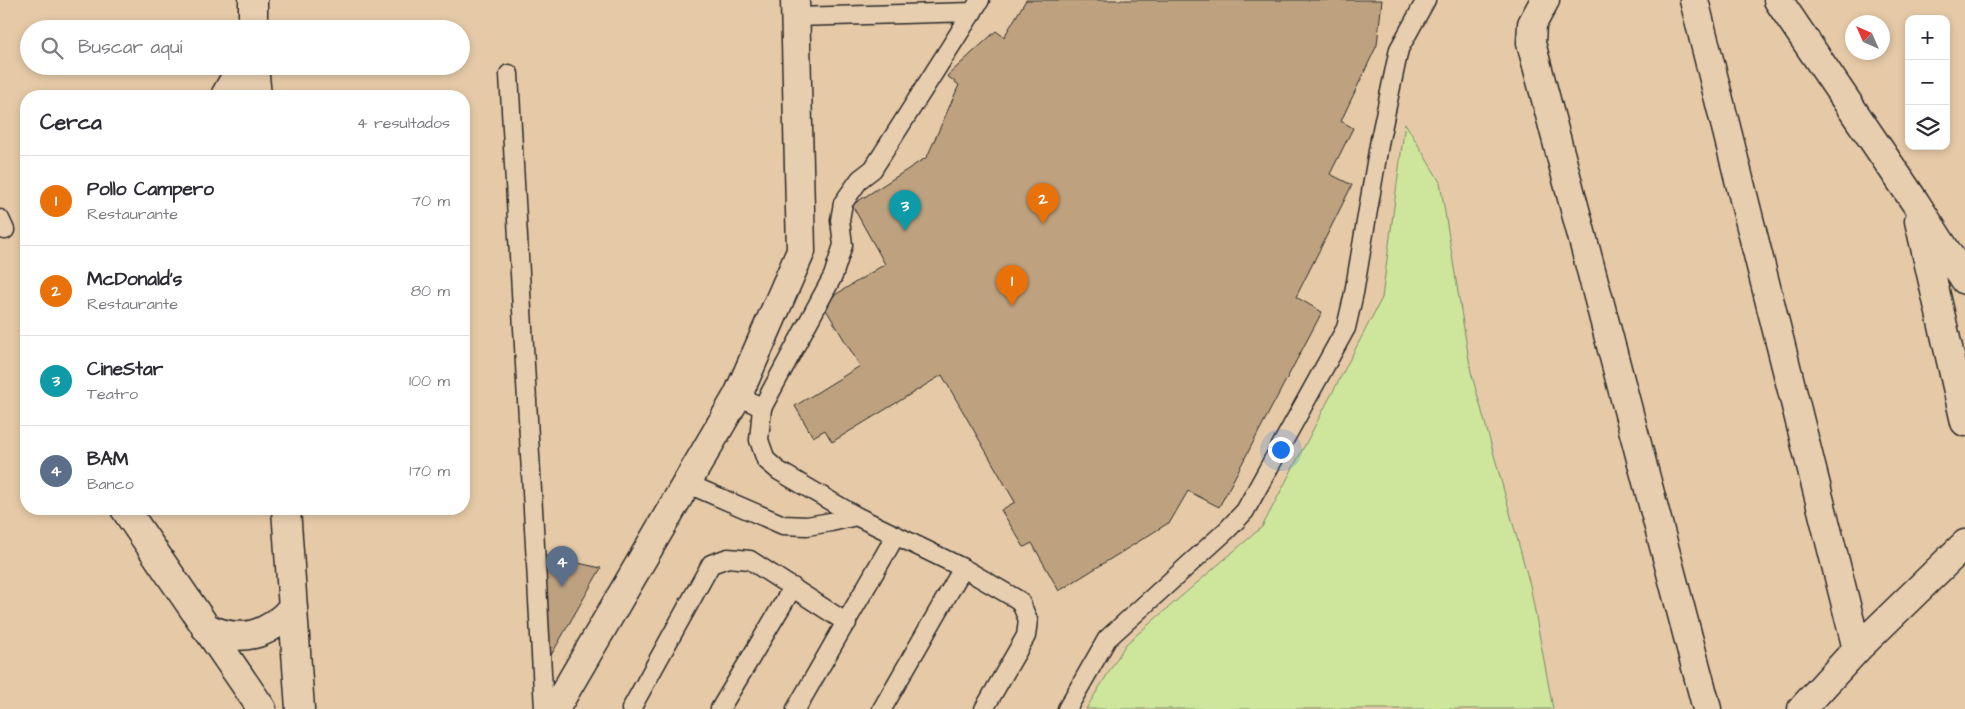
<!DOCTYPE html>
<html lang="es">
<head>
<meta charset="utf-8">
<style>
  :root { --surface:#fff; --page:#f7f7f7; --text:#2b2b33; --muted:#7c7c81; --line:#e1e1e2; --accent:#db2777 }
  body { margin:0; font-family:"Architects Daughter",sans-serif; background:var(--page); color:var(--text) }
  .controls { position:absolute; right:15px; top:15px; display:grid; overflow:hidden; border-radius:10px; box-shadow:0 2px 8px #0003 }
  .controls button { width:45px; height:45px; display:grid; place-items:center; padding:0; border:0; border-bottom:1px solid var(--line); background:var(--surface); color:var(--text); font:25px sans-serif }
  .compass { position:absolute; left:1845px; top:15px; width:45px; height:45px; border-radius:50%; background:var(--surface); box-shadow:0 2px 8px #0003; rotate:315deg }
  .you { position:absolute; left:1280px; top:449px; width:18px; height:18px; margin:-12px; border:4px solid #fff; border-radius:50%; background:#1a73e8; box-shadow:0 0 0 8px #1a73e833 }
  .badge { display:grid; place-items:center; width:32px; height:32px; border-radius:50%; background:var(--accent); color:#fff; font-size:16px; font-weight:700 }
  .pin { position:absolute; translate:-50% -41px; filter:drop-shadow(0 1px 2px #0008) }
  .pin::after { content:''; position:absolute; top:26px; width:18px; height:15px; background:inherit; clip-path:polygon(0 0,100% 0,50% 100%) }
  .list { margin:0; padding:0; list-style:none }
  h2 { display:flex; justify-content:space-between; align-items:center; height:65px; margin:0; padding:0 20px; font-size:21px }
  h2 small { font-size:16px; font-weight:400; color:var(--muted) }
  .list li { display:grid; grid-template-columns:32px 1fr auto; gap:15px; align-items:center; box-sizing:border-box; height:90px; padding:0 20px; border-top:1px solid var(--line) }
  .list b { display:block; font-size:19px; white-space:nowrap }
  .list p { margin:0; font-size:16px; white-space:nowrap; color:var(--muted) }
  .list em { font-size:16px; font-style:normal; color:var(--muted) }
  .icon { flex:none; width:28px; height:28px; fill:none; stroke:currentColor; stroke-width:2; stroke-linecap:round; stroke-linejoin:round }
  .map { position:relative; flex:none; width:1965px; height:709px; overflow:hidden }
  .search { position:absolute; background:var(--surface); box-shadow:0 2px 8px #0003; left:20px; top:20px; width:450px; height:55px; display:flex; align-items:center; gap:12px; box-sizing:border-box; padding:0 18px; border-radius:28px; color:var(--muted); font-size:19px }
  .panel { position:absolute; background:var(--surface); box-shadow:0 2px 8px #0003; left:20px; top:90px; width:450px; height:425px; border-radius:20px }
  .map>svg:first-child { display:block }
  .green { fill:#cde69c; stroke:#7c8864 }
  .building { fill:#bea280; stroke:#2b2b2b }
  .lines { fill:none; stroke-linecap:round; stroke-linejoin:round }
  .service-casing { stroke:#2b2b2b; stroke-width:21 }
  .minor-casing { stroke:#2b2b2b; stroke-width:31 }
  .service { stroke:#e7ceaf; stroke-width:18 }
  .minor { stroke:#e7ceaf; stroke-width:28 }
</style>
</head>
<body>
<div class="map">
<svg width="1965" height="709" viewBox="0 0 1965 709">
  <rect width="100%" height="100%" fill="#e6caa7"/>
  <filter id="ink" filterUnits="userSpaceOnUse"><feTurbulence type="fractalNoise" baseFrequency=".02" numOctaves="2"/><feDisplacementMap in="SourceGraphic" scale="10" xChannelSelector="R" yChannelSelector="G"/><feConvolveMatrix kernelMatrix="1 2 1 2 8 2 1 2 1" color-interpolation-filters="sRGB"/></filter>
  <g filter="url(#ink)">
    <path class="green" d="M1405 123 1440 182 1471 372 1530 585 1553 709H1086L1126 644 1262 527 1382 298Z"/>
    <path class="building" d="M1026 0H1382L1377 45 1341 121 1353 128 1330 174 1352 185 1296 297 1322 312 1219 507 1188 491 1170 522 1059 591 1032 543 1024 547 1001 510 1015 502 942 375 832 442 825 430 813 437 795 406 860 366 822 303 885 264 852 205 927 157 959 85 947 76 996 31 1004 37Z
      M541 555 601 568 546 664Z"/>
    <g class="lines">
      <defs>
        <path id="service" d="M796 17 973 12
          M509 74 544 709
          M0 219 5 230
          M738 395 762 408 759 440 766 460 779 471 856 516 963 568 1020 601 1028 620 1026 636 984 709
          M762 408 833 276 843 245 840 220 843 203 860 179 873 169 980 0
          M686 483 783 525 807 526 831 522 856 516
          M631 709 711 564 728 558 750 560 847 623
          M720 709 793 587
          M796 709 896 535
          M882 709 963 568
          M1067 709 1107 639 1227 530 1245 511 1346 328 1354 293 1380 139 1399 49 1426 0"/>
        <path id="minor" d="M1545 0 1532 24 1531 43 1707 709
          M1694 0 1857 649
          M1778 0 1915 202 1965 280
          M253 29V0
          M254 66 257 96
          M225 96 242 66
          M1919 221 1965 422
          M125 509 262 709
          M286 509 300 709
          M205 627C240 644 269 636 293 607
          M555 709 738 395 801 251 795 0
          M1802 709 1857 649 1965 544"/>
      </defs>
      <use href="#service" class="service-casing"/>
      <use href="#minor" class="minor-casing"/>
      <use href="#service" class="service"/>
      <use href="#minor" class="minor"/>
    </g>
  </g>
</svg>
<div class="controls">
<button>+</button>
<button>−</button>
<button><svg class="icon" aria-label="layers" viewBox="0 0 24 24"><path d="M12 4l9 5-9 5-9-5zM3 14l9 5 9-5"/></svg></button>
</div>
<svg class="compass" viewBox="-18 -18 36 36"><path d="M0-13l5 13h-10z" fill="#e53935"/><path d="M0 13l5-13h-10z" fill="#7c7c81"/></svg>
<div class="you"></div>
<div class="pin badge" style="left:1012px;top:306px;background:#e8710a">1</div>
<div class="pin badge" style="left:1043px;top:224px;background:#e8710a">2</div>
<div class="pin badge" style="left:905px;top:231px;background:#0f9aa8">3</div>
<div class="pin badge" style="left:562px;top:587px;background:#5c6f8a">4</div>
<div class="search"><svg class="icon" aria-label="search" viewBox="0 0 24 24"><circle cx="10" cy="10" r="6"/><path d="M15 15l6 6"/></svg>Buscar aquí</div>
<section class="panel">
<h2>Cerca<small>4 resultados</small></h2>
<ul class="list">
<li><span class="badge" style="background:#e8710a">1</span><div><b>Pollo Campero</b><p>Restaurante</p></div><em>70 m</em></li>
<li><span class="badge" style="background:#e8710a">2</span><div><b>McDonald's</b><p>Restaurante</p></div><em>80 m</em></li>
<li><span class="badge" style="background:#0f9aa8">3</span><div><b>CineStar</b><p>Teatro</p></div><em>100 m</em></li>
<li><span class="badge" style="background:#5c6f8a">4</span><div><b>BAM</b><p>Banco</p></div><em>170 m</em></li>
</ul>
</section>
</div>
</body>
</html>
